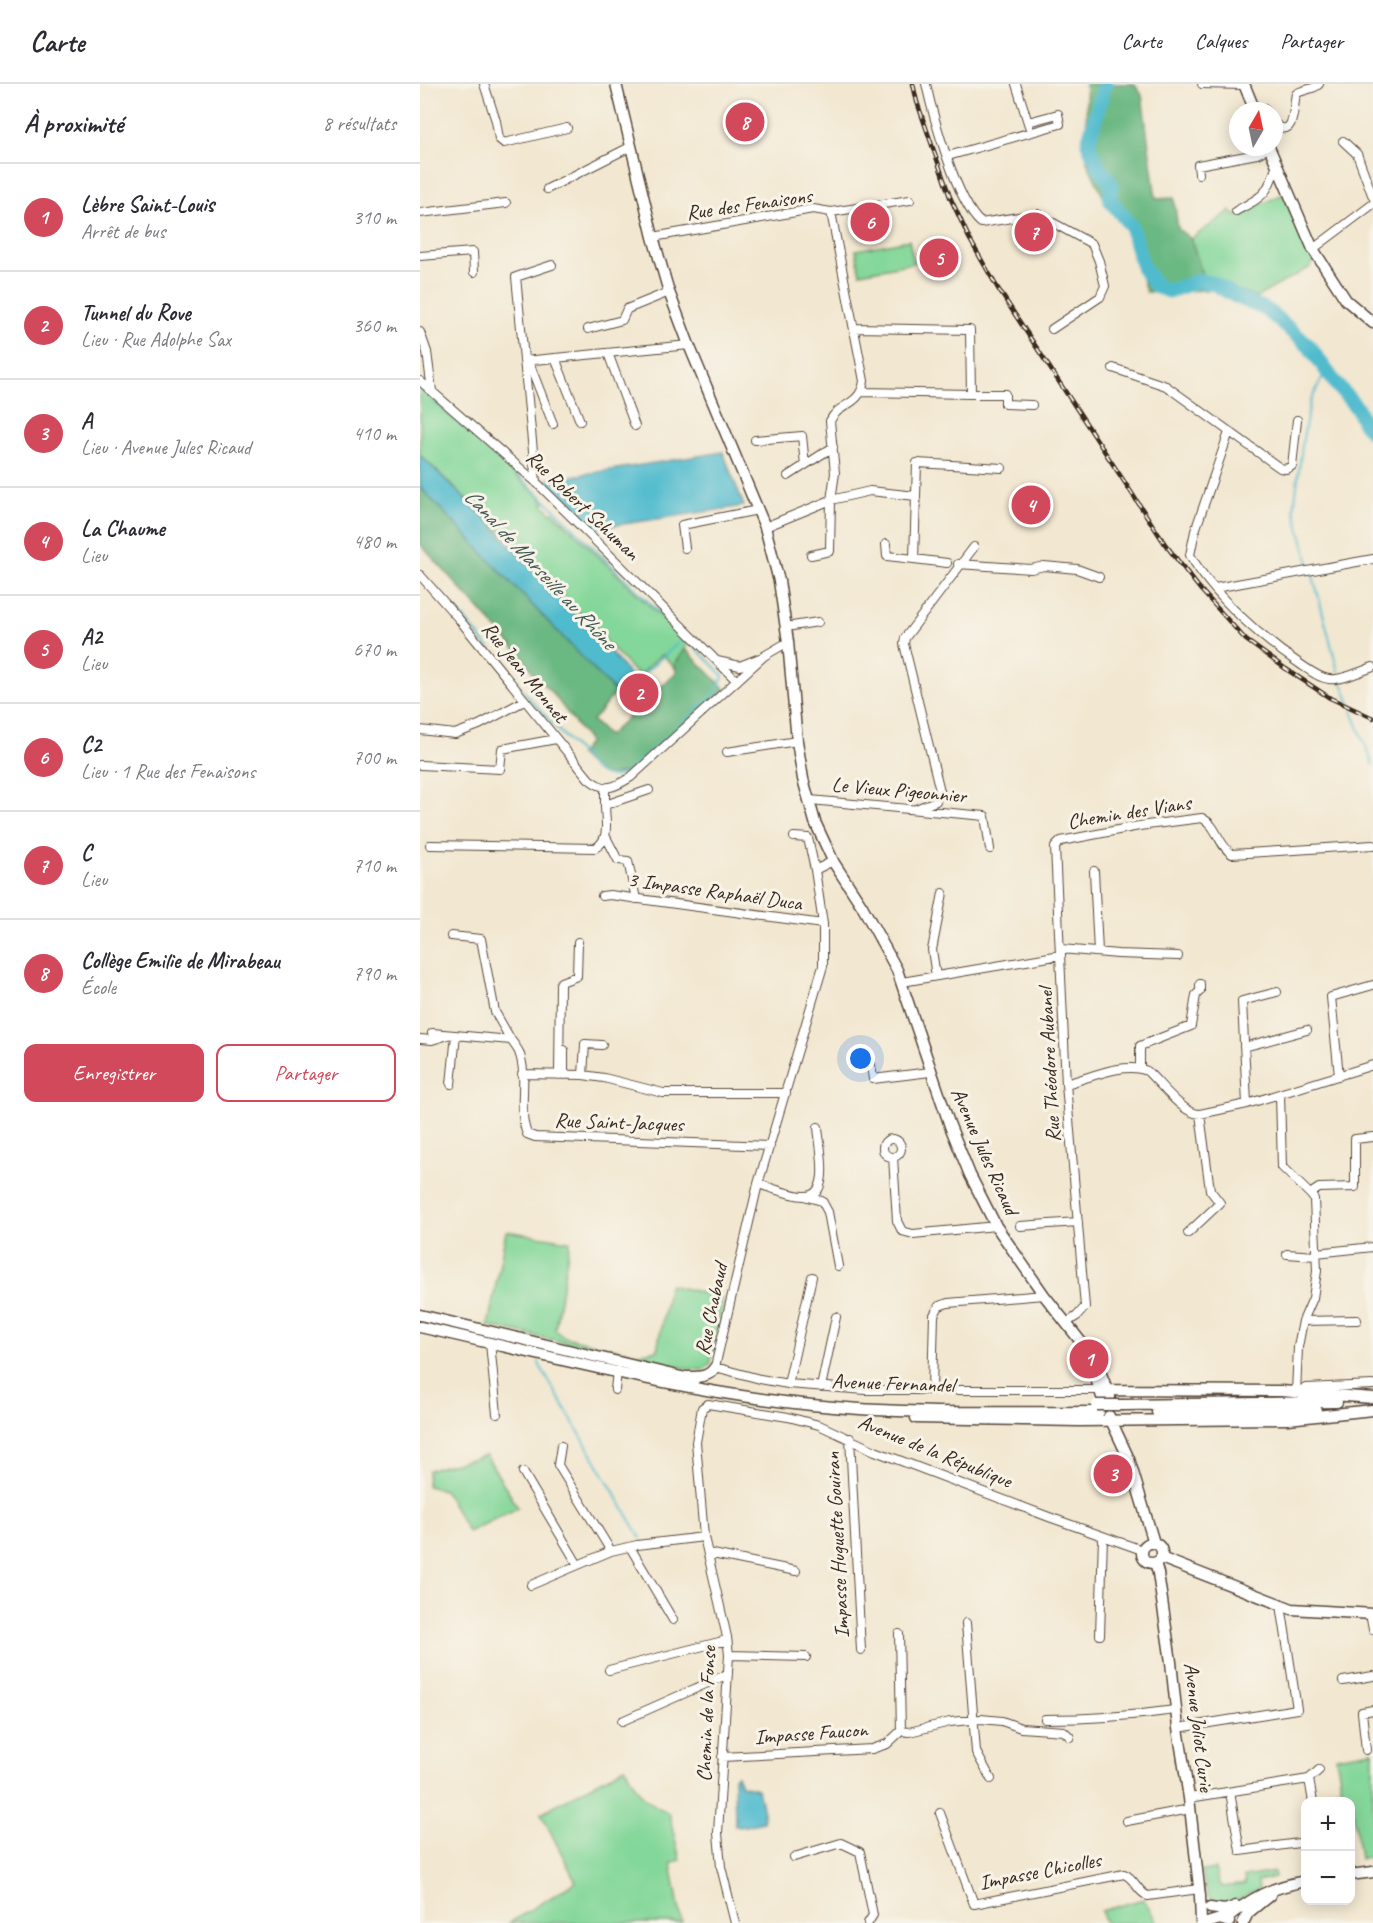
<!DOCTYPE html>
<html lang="fr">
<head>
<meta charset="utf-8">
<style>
  :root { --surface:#fff; --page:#f2f2f3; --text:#2b2b33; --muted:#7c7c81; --line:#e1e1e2; --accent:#d1495b }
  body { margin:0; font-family:Caveat,sans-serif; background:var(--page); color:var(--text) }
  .controls { position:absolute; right:18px; bottom:18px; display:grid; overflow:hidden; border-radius:12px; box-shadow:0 3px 15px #0003 }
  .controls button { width:54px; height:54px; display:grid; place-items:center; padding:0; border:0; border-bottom:2px solid var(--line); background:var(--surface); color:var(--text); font:30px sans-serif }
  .compass { position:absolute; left:809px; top:18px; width:54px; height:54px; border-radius:50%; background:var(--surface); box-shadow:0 3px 15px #0003; rotate:9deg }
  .you { position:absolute; left:441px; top:975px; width:21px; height:21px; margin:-15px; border:4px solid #fff; border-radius:50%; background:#1a73e8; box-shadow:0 0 0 9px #1a73e833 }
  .badge { display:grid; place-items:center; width:39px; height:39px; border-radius:50%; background:var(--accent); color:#fff; font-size:20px; font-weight:700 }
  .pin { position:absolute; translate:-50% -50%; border:3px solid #fff; box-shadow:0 2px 6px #0006 }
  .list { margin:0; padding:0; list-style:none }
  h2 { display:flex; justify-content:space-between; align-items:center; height:78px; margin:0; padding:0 24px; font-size:26px }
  h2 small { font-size:20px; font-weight:400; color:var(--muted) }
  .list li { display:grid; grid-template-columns:39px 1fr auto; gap:18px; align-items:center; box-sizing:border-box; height:108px; padding:0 24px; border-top:2px solid var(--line) }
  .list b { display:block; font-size:22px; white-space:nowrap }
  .list p { margin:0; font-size:20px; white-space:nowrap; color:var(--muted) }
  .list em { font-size:20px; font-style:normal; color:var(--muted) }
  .actions { display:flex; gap:12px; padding:18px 24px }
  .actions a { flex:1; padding:14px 0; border:2px solid var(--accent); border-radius:12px; text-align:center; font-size:21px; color:var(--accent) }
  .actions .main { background:var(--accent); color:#fff }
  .map { position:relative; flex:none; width:953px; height:1839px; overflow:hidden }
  header { display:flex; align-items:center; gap:36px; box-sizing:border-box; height:84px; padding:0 30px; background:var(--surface); border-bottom:2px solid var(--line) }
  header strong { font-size:28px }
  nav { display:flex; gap:33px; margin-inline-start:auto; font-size:21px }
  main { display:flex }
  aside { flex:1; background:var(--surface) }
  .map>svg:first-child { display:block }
  .green { fill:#84d79a; stroke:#60805c; stroke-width:1.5 }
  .forest { fill:#6bb882; stroke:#537150; stroke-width:1.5 }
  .water { fill:#51bbce; stroke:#467276; stroke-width:1.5 }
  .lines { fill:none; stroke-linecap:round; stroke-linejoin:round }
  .stream { stroke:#51bbce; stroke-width:2 }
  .river { stroke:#51bbce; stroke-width:15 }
  .street-casing { stroke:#564639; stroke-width:10 }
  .secondary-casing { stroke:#564639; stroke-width:13 }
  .street { stroke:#fff; stroke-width:8 }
  .secondary { stroke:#fff; stroke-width:10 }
  .rail-casing { stroke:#3b2a1e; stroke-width:4.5 }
  .rail { stroke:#f7f3e8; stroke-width:2; stroke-dasharray:7; stroke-linecap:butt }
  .secondary-bridge-casing { stroke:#564639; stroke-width:13; stroke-linecap:butt }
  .secondary-bridge { stroke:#fff; stroke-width:10 }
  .labels { text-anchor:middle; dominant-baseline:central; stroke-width:6; stroke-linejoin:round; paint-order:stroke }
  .street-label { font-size:21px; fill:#3b2a1e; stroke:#f7f3e8 }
  .water-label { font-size:22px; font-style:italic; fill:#425653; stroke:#f7f3e8 }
</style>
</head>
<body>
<header>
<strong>Carte</strong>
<nav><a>Carte</a><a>Calques</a><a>Partager</a></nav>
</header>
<main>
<aside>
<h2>À proximité<small>8 résultats</small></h2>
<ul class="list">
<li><span class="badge">1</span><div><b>Lèbre Saint-Louis</b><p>Arrêt de bus</p></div><em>310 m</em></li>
<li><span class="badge">2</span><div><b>Tunnel du Rove</b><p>Lieu · Rue Adolphe Sax</p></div><em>360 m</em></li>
<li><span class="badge">3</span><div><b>A</b><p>Lieu · Avenue Jules Ricaud</p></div><em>410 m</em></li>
<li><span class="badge">4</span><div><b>La Chaume</b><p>Lieu</p></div><em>480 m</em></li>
<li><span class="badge">5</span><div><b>A2</b><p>Lieu</p></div><em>670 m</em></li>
<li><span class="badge">6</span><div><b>C2</b><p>Lieu · 1 Rue des Fenaisons</p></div><em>700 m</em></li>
<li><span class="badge">7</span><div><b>C</b><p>Lieu</p></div><em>710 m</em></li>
<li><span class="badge">8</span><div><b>Collège Emilie de Mirabeau</b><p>École</p></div><em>790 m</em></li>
</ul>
<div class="actions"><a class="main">Enregistrer</a><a>Partager</a></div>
</aside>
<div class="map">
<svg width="953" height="1839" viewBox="0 0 953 1839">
  <rect width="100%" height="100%" fill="#f7f3e8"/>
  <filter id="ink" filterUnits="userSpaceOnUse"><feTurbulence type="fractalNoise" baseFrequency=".0167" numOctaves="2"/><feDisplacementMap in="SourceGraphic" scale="12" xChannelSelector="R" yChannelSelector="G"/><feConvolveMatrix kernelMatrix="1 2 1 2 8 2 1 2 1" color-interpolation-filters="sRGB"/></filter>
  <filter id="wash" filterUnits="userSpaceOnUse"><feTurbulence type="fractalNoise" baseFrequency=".008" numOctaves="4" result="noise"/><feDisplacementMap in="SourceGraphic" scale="24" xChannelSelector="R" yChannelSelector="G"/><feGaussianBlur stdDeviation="1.35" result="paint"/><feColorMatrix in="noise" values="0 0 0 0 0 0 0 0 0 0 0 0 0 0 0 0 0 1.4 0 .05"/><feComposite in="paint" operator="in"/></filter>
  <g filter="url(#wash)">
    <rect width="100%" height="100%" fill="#f2e7d0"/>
    <path class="green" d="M863 110 894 177 889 184 837 213 783 193 771 155 810 127 816 132Z
      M489 156 494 179 440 189 436 166Z
      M0 305 125 418 123 420 131 429 133 428 268 559 255 580V584L242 570 218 592 113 478 0 371Z
      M86 1147 150 1157 135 1245 144 1253 218 1270 237 1266 249 1201 301 1213 303 1219 290 1281 283 1286 270 1285 68 1242Z
      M66 1371 98 1424 48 1448 24 1406 7 1402 8 1386Z
      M953 1667V1781H950L949 1774 940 1775 931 1711 923 1712 916 1673Z
      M205 1683C219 1709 221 1716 249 1729L260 1776 251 1780 262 1839H89L156 1798 121 1729Z
      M795 1785 799 1799 803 1803 825 1800 824 1793 854 1788 855 1793 838 1797 839 1805C826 1811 797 1830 787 1810 784 1804 784 1794 782 1787Z
      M724 1815 737 1839H686L681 1827Z"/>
    <path class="forest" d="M666 0H714L722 11 736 115 754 114 758 145 771 155 787 206 726 208 708 146 685 116 667 78Z
      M0 403 196 609C186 618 182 627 172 636L188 652 256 589 255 580 265 565 306 606 209 687C180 696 180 691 159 671L169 658 134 611 114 591 106 577 0 460Z"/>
    <path class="water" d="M303 368 324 422 170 445 121 397Z
      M0 371 68 437 169 546 191 567V569L219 602 203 616 202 615 0 403Z
      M317 1691 321 1701 338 1705 344 1733 343 1738 320 1743 315 1741 314 1693Z"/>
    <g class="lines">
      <path class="stream" d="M0 304 120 411 302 590 303 593 296 608 208 688C195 695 185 694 174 685L110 615 49 540 13 501
        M890 483 874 425 883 354 890 318 906 286
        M892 488 918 587
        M213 599 265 553
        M922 599 930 620
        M932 627 953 681
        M119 1278 120 1282 221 1454"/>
      <path class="river" d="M685 0 668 59 677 80 691 99 690 116 711 142 723 184 737 203 749 207 778 197 795 200 815 212 847 226 889 262 916 300 937 324 944 339 953 349"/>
    </g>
  </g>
  <g filter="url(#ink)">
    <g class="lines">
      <defs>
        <path id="street" d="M64 0 76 37 79 55 84 59 147 44
          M506 0C513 32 537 119 561 139L617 130 672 160 679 177 685 202 680 213 632 245
          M596 0 609 42
          M782 0 825 1
          M835 26 844 24 846 27
          M854 39C876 58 873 20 876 10 883 5 894 6 899 0
          M923 57 937 70 953 113
          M528 72 640 40 638 30 608 38
          M779 90 778 81 837 70 849 64
          M127 105 210 63
          M816 127C845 111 846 112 857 81
          M411 128 490 116
          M0 129 86 119
          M233 153 393 125 411 128 444 297C440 323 419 318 410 337L415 389 411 416 410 467 391 471
          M893 165 953 120
          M0 172 53 168 54 188
          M435 244 550 246 551 310 442 308
          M168 245 202 236 207 225 249 208
          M0 248 7 268 12 307
          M188 269 215 342
          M135 274 160 337
          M108 276 133 340
          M104 277 269 261
          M693 284 746 302 860 384 866 385 872 382 877 336
          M0 297 116 398 317 597
          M551 310H585V320L612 321
          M809 348 775 447 770 471C793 511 842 555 880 580 889 586 899 594 909 595 920 597 942 587 953 583
          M335 356 382 352 385 381
          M368 392 413 363
          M116 398 96 193 132 181
          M496 412 497 379 582 384
          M345 443 411 416 450 407 496 412 494 475 467 472 466 460
          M265 464 262 441 338 426
          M494 475 527 479
          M538 480 611 485 624 482 657 485 679 493
          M0 491 38 534 169 695C186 709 195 703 211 693L344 572 368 558
          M795 504 953 475
          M366 543 398 538
          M297 577 320 582 340 574
          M0 646 35 650 59 641 104 617
          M307 668 377 657
          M0 681 80 685 82 665 136 655
          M185 704V721L229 706
          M390 716 565 732 570 765
          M496 725 516 717 520 707 484 560 485 554 554 463
          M186 753 198 776 208 777 216 815
          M374 753 388 754 395 786
          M10 761 175 764C191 756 185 736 185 721
          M413 777 395 786 403 840V882L338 1100 295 1283 340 1295 368 1300 446 1306H683
          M674 787 678 868
          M182 812 190 811 403 840
          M31 852 61 855 75 928 91 956
          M641 865 698 870 758 872
          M516 892 512 866 523 809
          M482 898 641 871
          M12 949 91 956C93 959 97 964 99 968 109 994 97 1024 107 1050L115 1053 350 1062
          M0 955 12 956 25 952
          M824 963 887 946
          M451 981 453 995 510 988
          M720 984V962L771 942 776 911 780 907V900
          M102 990 163 991 184 994 243 1009H366
          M139 991 140 900 141 898 157 892 158 858
          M144 991V966
          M163 991 165 960 182 961
          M919 992 911 913 953 901
          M31 1000 36 951
          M646 1000C669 994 705 977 727 987 740 999 763 1030 780 1030L827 1020 953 981
          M860 1010 862 1083 890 1110
          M827 1020 822 917 857 908
          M463 1064a9 9 0 1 1 18 0a9 9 0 1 1-18 0Z
          M473 1073 477 1137 482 1147 493 1150 576 1142
          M338 1100C352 1104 371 1112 384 1112 413 1114 399 1061 398 1043
          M387 1113 402 1117 408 1128 418 1182
          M600 1142 658 1138
          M768 1149 800 1119 790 1106 780 1030
          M896 1169 953 1163
          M867 1170 896 1172
          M883 1237 937 1236
          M646 1239 657 1232 665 1223 646 1000 635 763 641 757 719 742 782 734C798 742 797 760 812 770L953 761
          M70 1259 77 1330
          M368 1300 392 1193
          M401 1303 416 1233
          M195 1306 197 1287
          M512 1306 514 1231 519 1222 528 1219 624 1211
          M880 1306 886 1304 953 1301
          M876 1309 878 1263 883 1237 893 1214 897 1187 894 1115 890 1110 899 1104 935 1103V1055L953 1053
          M430 1354 441 1566
          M141 1362 138 1381 191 1467
          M103 1388 158 1481
          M210 1463 253 1536
          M288 1469 376 1487
          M111 1501 191 1467 217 1461 284 1453
          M950 1529 953 1546
          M546 1539 556 1668 571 1695
          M479 1550 481 1647
          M680 1551 683 1453
          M309 1571 386 1573
          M189 1586 307 1556
          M923 1597 953 1592
          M625 1635C669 1635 712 1632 755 1626
          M202 1637 308 1590
          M758 1644 877 1625 861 1521
          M481 1647 489 1648 530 1638 561 1635 582 1637 601 1644 644 1647 650 1653
          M946 1666 942 1628 953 1626
          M302 1673 452 1665 467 1660 481 1647
          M889 1695 893 1718
          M889 1695 899 1686
          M810 1708 820 1767 886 1758
          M769 1714 889 1695
          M520 1729 554 1820 704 1790C715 1794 717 1808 728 1812L779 1805
          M707 1737 770 1725
          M374 1773 421 1759 440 1768 453 1831 448 1839
          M315 1839 301 1783 298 1749 309 1571 307 1553 284 1453 276 1358 282 1324 288 1320 368 1333 399 1341 455 1367 629 1433 722 1466"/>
        <path id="secondary" d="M196 0 233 153 249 208 269 261 345 443 359 497 368 558 377 657 383 695 395 738 414 779 442 822 477 886 530 1042 550 1091 576 1142 624 1211 676 1277 690 1313
          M824 0 835 27
          M849 63 893 165 926 216 953 239
          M0 1231 274 1296
          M0 1243C130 1272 260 1308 392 1321 487 1331 583 1328 679 1328
          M671 1279 682 1313
          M266 1293C277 1293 289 1294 295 1283
          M689 1306 861 1307 953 1314
          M703 1321 917 1318
          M737 1328 896 1327
          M689 1332 709 1375 734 1459
          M496 1334 659 1337 868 1335 952 1326
          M722 1469a10 10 0 1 1 20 0a10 10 0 1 1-20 0Z
          M741 1474 872 1525 953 1530
          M735 1479 738 1489 751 1578 758 1644 769 1714 780 1812 781 1839
          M930 1791 953 1788
          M790 1824 805 1826 816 1822
          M804 1836C831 1814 851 1803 886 1797
          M787 1839 800 1835 809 1838
          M823 1839 828 1829 850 1811"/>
      </defs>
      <use href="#street" class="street-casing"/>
      <use href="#secondary" class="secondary-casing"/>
      <use href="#street" class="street"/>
      <use href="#secondary" class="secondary"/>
      <defs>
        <path id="rail" d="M493 0 497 18 530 113 549 154 577 203 745 460 780 505 826 556 866 585 910 614 953 634"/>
      </defs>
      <use href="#rail" class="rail-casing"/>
      <use href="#rail" class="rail"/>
      <defs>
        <path id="secondary-bridge" d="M677 1321H703"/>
      </defs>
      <use href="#secondary-bridge" class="secondary-bridge-casing"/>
      <use href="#secondary-bridge" class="secondary-bridge"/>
    </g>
  </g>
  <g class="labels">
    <g class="street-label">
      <text transform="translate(329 120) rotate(-8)">Rue des Fenaisons</text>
      <text transform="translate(163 421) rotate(44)">Rue Robert Schuman</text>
      <text transform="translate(105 588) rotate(51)">Rue Jean Monnet</text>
      <text transform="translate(479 706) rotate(5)">Le Vieux Pigeonnier</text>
      <text transform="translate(709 728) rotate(-9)">Chemin des Vians</text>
      <text transform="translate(295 807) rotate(8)">3 Impasse Raphaël Duca</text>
      <text transform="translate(629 981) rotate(-93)">Rue Théodore Aubanel</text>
      <text transform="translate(199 1038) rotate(2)">Rue Saint-Jacques</text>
      <text transform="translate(565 1067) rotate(66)">Avenue Jules Ricaud</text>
      <text transform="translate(291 1225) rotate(-78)">Rue Chabaud</text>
      <text transform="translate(473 1299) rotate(2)">Avenue Fernandel</text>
      <text transform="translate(515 1367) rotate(22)">Avenue de la République</text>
      <text transform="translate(417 1461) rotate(-93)">Impasse Huguette Gouiran</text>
      <text transform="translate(286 1630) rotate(-88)">Chemin de la Fonse</text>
      <text transform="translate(779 1643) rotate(83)">Avenue Joliot Curie</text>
      <text transform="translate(391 1649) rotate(-4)">Impasse Faucon</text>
      <text transform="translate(620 1787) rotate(-11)">Impasse Chicolles</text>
    </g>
    <g class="water-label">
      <text transform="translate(120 485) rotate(47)">Canal de Marseille au Rhône</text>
    </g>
  </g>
</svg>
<div class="controls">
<button>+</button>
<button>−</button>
</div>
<svg class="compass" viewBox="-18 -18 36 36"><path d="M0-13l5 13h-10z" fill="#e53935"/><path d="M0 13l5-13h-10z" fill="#7c7c81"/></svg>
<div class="you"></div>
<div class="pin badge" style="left:669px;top:1275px">1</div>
<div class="pin badge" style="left:219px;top:609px">2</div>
<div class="pin badge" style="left:693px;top:1390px">3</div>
<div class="pin badge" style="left:611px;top:421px">4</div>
<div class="pin badge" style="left:519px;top:174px">5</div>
<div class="pin badge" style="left:450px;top:138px">6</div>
<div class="pin badge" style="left:614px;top:148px">7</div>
<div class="pin badge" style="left:325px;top:38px">8</div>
</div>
</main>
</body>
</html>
